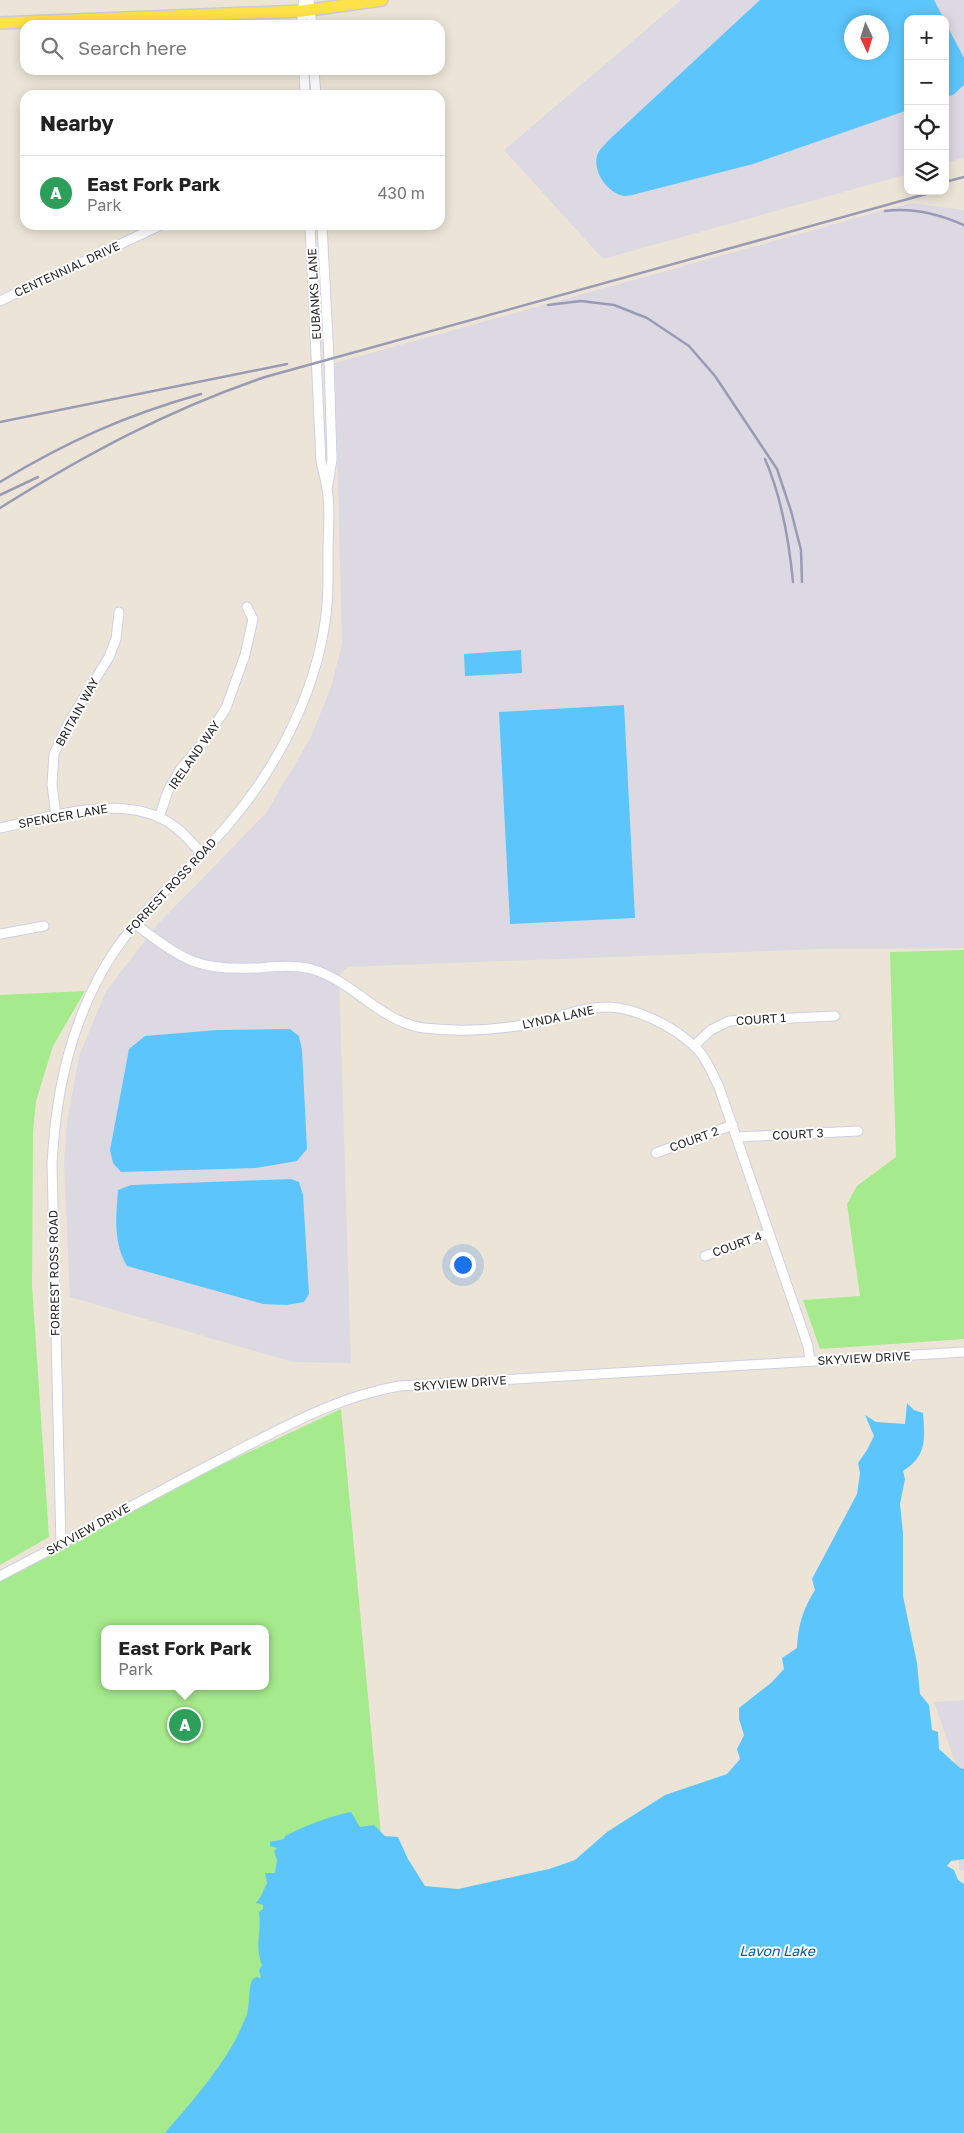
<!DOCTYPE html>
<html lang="en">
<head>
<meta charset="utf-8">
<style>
  :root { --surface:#fff; --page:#f6f6f6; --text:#222; --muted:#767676; --line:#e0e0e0; --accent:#3148ff }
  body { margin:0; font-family:"Golos Text",sans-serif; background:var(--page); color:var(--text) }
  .controls { position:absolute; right:15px; top:15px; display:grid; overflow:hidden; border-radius:10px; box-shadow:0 2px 12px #0003 }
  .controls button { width:45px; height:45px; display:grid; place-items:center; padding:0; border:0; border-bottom:1px solid var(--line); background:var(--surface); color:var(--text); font:25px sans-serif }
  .compass { position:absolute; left:844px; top:15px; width:45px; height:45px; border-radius:50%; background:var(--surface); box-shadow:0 2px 12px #0003; rotate:176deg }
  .you { position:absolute; left:462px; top:1264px; width:18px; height:18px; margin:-12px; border:4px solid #fff; border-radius:50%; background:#1a73e8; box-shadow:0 0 0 8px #1a73e833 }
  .badge { display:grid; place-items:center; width:32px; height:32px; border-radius:50%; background:var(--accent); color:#fff; font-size:16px; font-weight:700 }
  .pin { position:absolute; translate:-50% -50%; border:2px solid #fff; box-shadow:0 1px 5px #0006 }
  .popup { position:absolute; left:101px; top:1625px; width:168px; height:65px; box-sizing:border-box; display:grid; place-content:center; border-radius:10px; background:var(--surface); filter:drop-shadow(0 1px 4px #0005); font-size:16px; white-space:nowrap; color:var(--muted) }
  .popup b { font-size:19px; color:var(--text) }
  .popup::after { content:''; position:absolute; left:50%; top:100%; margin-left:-10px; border:10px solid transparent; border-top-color:var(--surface) }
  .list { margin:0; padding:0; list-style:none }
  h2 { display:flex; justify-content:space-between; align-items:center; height:65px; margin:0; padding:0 20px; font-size:21px }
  h2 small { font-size:16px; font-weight:400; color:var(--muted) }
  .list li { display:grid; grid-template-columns:32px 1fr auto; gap:15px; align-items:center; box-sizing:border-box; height:75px; padding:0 20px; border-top:1px solid var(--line) }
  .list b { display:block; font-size:19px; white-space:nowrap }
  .list p { margin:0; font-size:16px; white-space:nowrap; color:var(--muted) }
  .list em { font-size:16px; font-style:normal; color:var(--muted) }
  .icon { flex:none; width:28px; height:28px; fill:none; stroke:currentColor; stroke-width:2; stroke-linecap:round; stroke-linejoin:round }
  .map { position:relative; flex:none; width:964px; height:2133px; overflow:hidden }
  .search { position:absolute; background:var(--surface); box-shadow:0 2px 12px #0003; left:20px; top:20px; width:425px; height:55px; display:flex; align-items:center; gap:12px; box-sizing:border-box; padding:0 18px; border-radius:15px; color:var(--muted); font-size:19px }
  .panel { position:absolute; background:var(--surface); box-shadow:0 2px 12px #0003; left:20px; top:90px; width:425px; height:140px; border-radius:15px }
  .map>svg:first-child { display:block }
  .industrial { fill:#ddd9e3; fill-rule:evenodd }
  .green { fill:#a5ea8c; fill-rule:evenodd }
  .water { fill:#5cc6fc; fill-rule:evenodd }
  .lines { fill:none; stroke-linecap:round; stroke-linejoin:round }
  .minor-casing { stroke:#cccfe3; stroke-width:11 }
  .major-casing { stroke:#cbcbcb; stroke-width:14 }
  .minor { stroke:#fff; stroke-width:9 }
  .major { stroke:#ffe249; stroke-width:11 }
  .rail { stroke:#999bb5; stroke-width:2.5 }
  .labels { text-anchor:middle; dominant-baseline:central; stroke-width:4; stroke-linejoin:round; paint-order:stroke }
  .street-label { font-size:12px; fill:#282828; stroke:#fff }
  .water-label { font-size:14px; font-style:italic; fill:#005fa3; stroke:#fff }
</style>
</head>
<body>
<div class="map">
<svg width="964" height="2133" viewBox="0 0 964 2133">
  <rect width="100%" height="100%" fill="#ece5d7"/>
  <path class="industrial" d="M681 0H964V158L945 163V19H908V174L603 259 504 150ZM852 22H882V52H852Z
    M910 203 964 210V948L822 949 348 967 339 975 351 1363 292 1362 70 1297 64 1164 67 1122 79 1056 106 991 158 924 266 813 310 739 331 687 342 644 335 363Z
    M964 1700V1871L959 1869 956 1765 934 1702Z"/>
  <path class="green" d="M964 950V1339L820 1349 803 1300 860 1296 847 1204 857 1186 896 1157 890 952Z
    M85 991 53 1046 36 1101 33 1132 32 1285 49 1537 0 1565V995Z
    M341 1409 384 1867 259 2133H0V1582L215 1468ZM105 1629H265V1686H105Z"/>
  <path class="water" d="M760 0H934L944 19H908V110L753 164 636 194C633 195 628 196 624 196 607 193 591 170 598 153 601 148 607 142 611 138ZM882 22V52H852V22Z
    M945 22 964 58V85L953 95 945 97Z
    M521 650 522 673 465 676 464 654Z
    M624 705 635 918 510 924 499 712Z
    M290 1029 299 1036 302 1050 307 1149 297 1161 256 1168 121 1172 113 1163 110 1150 129 1049 145 1036 217 1030Z
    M291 1179 299 1182 303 1195 309 1294 304 1302 287 1305 263 1304 127 1266C113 1243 116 1216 118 1190L131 1185Z
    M907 1403 914 1410 923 1413C925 1439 927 1456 903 1471L905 1479 900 1504 903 1533V1596L917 1663 920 1694 929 1705 932 1730 938 1732 939 1749 960 1768 964 1769V1859L951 1861 947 1866 954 1870 958 1880 964 1884V2133H165C195 2098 231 2058 247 2014 250 2003 248 1991 252 1980L256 1977 261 1978 259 1970 262 1965C254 1945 262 1933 259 1912L263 1909V1905L256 1903C262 1896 263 1891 267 1883L265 1873H275L277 1860 274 1851 277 1848 270 1846V1842L284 1839 285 1836C307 1825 327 1817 351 1812L360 1827 374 1825 385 1836 398 1837 408 1859 425 1886 458 1889 549 1869 575 1860 607 1832 665 1795 727 1774 740 1759 737 1749 744 1735 739 1719V1708L772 1682 784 1669 782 1658 797 1648C798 1625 803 1609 815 1590L812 1579 857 1494 860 1473 858 1463 867 1450 874 1436 865 1415 876 1422 905 1424Z"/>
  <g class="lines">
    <defs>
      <path id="minor" d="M309 0 312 25
        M302 25V11L304 0
        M304 70 305 95
        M314 70 316 95
        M322 225 329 358 332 459 328 485
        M0 301 161 225
        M56 816 52 784 54 754 69 722 109 657 116 639 119 612
        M159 818 168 791 180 770 206 739 226 708 245 655 253 619 247 607
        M0 828C52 817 126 791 174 826 184 833 193 844 201 853
        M135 924C181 958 195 971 255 968 274 967 297 964 315 970 356 984 381 1022 424 1028 460 1032 499 1030 534 1023 558 1018 582 1007 608 1007 637 1008 672 1026 693 1045 705 1055 712 1073 719 1087L808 1346 810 1361
        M0 934 44 926
        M694 1046 711 1030 729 1021 835 1016
        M737 1137 858 1131
        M656 1153 733 1125
        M705 1256 769 1233
        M61 1545 52 1164C56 1090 71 1019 112 955 144 906 189 870 227 826 276 769 314 697 325 622 329 599 328 575 328 552 328 532 331 509 327 489 326 480 323 471 321 462L310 225
        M0 1576C77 1536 153 1494 231 1454 286 1426 337 1397 399 1386L964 1352"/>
      <path id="major" d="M0 23 302 11 382 0"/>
    </defs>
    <use href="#minor" class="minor-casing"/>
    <use href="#major" class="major-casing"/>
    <use href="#minor" class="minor"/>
    <use href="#major" class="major"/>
    <path class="rail" d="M945 182 964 177
      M885 211C912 207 939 214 964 225
      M548 305 581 301 614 305 647 318 689 346 715 376 777 469 791 511 801 550 802 582
      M0 422 287 364
      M765 459C782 498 789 540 793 582
      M0 482C66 442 126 415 201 394
      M0 495 38 477
      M0 508C86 454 168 410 265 377L937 191"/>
  </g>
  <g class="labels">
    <g class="street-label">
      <text transform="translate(67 269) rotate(-25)">CENTENNIAL DRIVE</text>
      <text transform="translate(314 294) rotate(-93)">EUBANKS LANE</text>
      <text transform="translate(77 712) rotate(-61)">BRITAIN WAY</text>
      <text transform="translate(194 755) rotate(-55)">IRELAND WAY</text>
      <text transform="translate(63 816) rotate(-10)">SPENCER LANE</text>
      <text transform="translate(171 886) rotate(-47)">FORREST ROSS ROAD</text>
      <text transform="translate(558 1017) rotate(-12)">LYNDA LANE</text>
      <text transform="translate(761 1019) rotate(-4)">COURT 1</text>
      <text transform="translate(798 1134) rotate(-3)">COURT 3</text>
      <text transform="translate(694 1139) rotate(-20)">COURT 2</text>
      <text transform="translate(737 1244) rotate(-20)">COURT 4</text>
      <text transform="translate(54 1273) rotate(-91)">FORREST ROSS ROAD</text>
      <text transform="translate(864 1358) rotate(-3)">SKYVIEW DRIVE</text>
      <text transform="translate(460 1383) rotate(-4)">SKYVIEW DRIVE</text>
      <text transform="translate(88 1529) rotate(-29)">SKYVIEW DRIVE</text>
    </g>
    <g class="water-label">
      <text x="777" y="1950">Lavon Lake</text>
    </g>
  </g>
</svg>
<div class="controls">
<button>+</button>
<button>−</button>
<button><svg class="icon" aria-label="locate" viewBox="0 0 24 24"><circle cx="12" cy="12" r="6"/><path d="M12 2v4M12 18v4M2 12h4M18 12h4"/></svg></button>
<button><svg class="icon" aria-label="layers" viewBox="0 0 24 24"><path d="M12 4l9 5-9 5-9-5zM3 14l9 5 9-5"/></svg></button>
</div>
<svg class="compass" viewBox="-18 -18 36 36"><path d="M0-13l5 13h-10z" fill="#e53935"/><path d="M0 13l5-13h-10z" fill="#767676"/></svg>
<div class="you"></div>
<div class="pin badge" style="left:185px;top:1725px;background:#2e9e5b">A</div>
<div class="popup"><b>East Fork Park</b>Park</div>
<div class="search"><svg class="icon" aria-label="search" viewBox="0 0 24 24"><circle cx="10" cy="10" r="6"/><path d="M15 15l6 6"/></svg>Search here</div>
<section class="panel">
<h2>Nearby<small></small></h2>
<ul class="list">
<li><span class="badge" style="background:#2e9e5b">A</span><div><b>East Fork Park</b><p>Park</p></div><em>430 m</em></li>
</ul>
</section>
</div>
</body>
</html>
